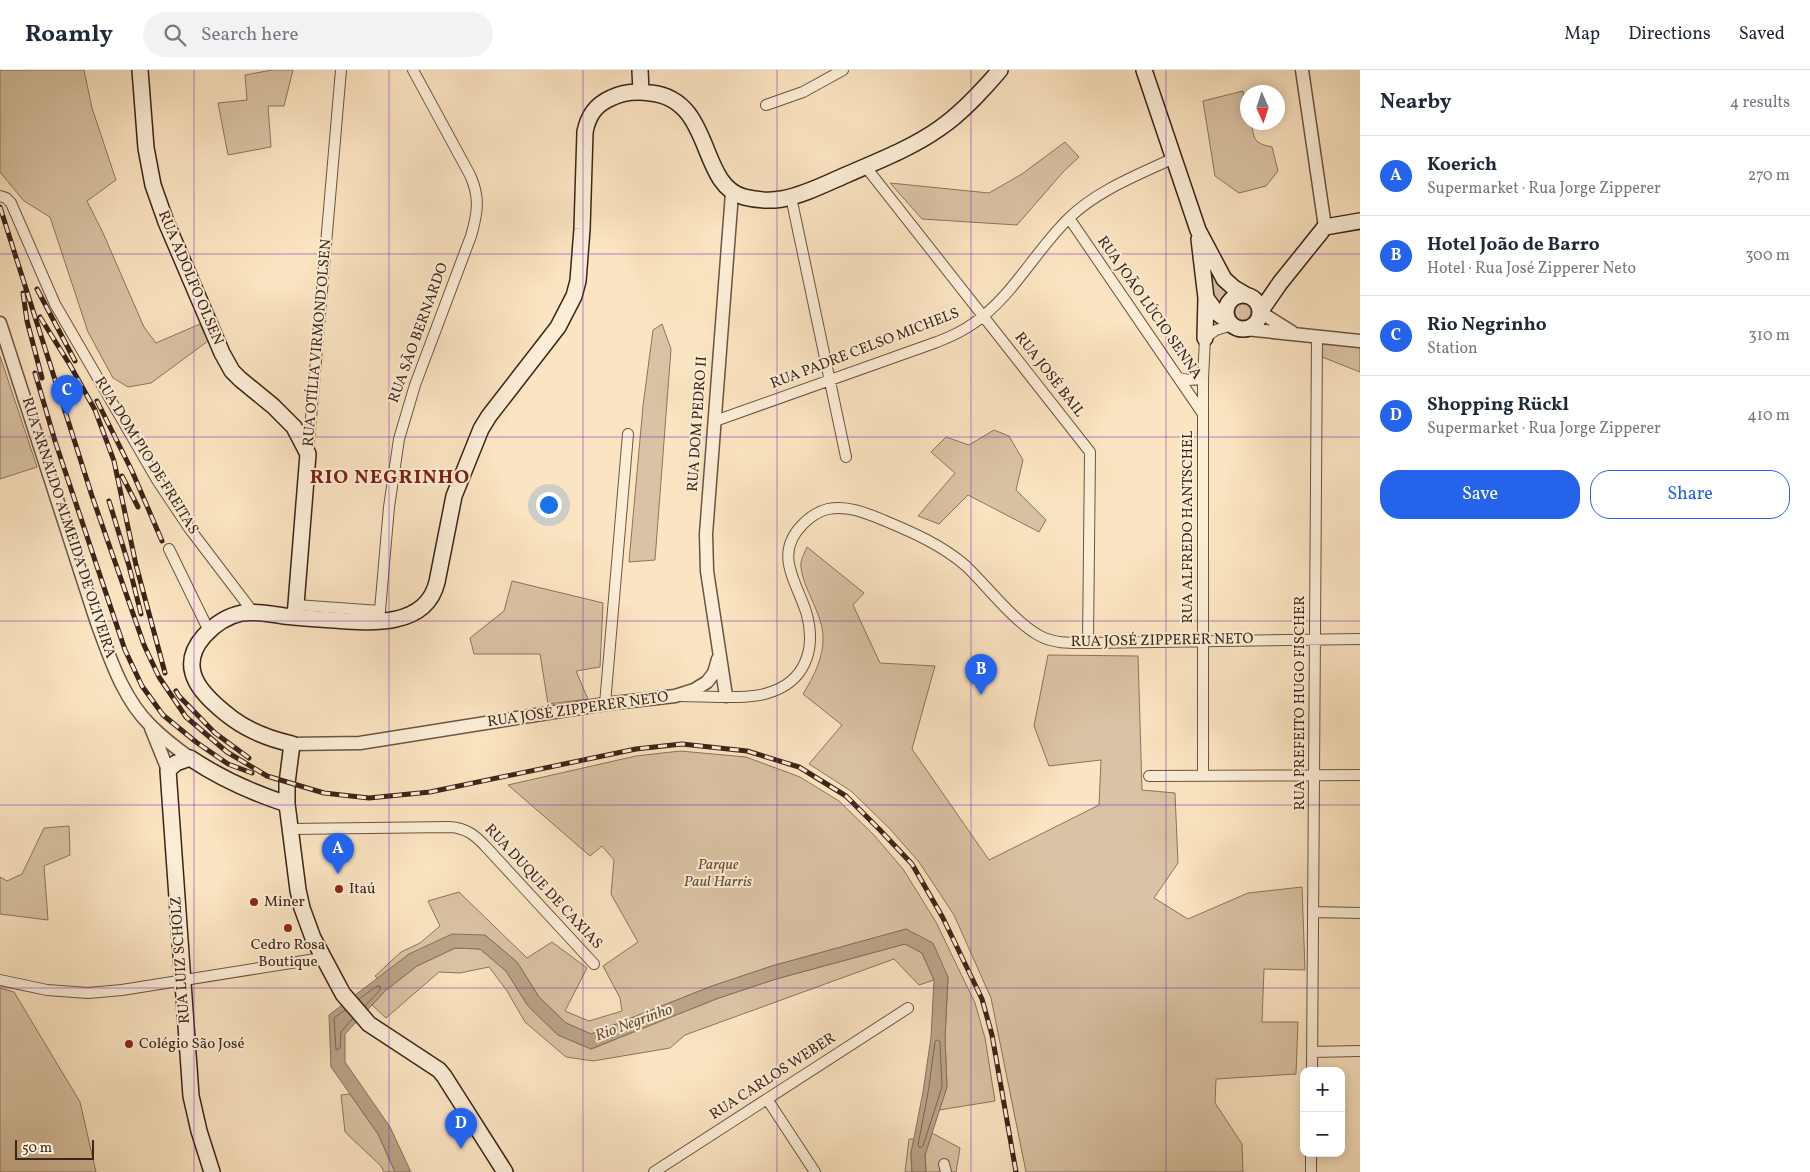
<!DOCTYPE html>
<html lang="en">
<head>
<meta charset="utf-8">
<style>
  :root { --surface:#fff; --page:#f2f2f3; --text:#1f2937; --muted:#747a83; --line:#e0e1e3; --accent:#2563eb }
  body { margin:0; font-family:Vollkorn,serif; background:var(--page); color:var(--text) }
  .controls { position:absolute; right:15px; bottom:15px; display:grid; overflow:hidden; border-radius:10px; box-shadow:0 2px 12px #0003 }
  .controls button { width:45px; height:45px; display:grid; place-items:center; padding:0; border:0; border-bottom:1px solid var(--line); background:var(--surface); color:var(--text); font:25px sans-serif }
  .compass { position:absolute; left:1240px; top:15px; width:45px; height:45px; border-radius:50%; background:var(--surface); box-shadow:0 2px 12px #0003; rotate:177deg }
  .scale { position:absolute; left:15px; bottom:12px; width:79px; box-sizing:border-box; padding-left:5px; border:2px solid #3b2418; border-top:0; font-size:14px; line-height:18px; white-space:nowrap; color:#3b2418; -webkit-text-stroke:4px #fcedd7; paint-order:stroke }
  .you { position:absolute; left:548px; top:434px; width:18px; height:18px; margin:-12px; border:4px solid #fff; border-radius:50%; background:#1a73e8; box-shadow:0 0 0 8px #1a73e833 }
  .badge { display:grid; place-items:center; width:32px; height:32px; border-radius:50%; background:var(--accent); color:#fff; font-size:16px; font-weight:700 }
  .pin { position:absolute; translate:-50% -41px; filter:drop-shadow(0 1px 2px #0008) }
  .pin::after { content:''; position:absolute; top:26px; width:18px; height:15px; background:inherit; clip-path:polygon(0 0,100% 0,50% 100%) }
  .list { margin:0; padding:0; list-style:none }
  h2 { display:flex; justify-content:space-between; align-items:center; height:65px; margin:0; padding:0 20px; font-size:21px }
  h2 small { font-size:16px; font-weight:400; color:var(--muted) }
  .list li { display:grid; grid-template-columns:32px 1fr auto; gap:15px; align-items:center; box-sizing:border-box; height:80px; padding:0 20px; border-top:1px solid var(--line) }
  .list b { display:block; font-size:19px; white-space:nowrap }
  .list p { margin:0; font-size:16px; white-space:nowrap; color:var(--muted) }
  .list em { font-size:16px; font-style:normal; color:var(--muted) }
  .actions { display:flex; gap:10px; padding:15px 20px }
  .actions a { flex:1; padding:11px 0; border:1px solid var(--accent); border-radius:20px; text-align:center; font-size:18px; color:var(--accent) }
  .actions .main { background:var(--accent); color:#fff }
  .icon { flex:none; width:28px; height:28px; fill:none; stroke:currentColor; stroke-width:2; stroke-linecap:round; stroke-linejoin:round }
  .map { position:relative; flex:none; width:1360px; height:1102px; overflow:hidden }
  header { display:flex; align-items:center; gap:30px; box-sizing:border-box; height:70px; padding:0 25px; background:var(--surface); border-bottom:1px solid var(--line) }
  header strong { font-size:24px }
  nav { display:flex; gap:28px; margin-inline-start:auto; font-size:18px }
  .search { width:350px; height:45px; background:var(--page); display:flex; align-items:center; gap:12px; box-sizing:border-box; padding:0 18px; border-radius:28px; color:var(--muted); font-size:19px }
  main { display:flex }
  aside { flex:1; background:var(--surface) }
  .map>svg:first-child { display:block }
  .green { fill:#dac3a4; stroke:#8a745e }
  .water { fill:#baa388; stroke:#87705b }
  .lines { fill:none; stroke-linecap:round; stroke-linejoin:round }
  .shore { stroke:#7a6450; stroke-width:1 }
  .minor-casing { stroke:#6b5442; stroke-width:12 }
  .tertiary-casing { stroke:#6b5442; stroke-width:15 }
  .secondary-casing { stroke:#3b2418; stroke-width:18 }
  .minor { stroke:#fcedd7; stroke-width:10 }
  .tertiary { stroke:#fcedd7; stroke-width:12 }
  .secondary { stroke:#fcedd7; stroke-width:15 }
  .rail-casing { stroke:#3b2418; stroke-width:5 }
  .rail { stroke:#fcedd7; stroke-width:3; stroke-dasharray:9; stroke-linecap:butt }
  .grid { fill:none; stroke:#7b2cbf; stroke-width:1; stroke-opacity:0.55 }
  .poi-dot { fill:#8f2418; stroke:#fcedd7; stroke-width:2 }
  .labels { text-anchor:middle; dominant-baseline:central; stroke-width:4; stroke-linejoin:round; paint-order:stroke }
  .street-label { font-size:15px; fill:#3b2418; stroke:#fcedd7 }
  .park-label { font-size:15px; font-style:italic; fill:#634c3b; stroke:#fcedd7 }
  .poi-label { font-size:15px; fill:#3b2418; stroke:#fcedd7; text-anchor:start }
  .water-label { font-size:16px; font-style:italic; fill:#67503f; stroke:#fcedd7 }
  .district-label { font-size:20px; font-weight:bold; letter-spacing:1px; fill:#7a1f14; stroke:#fcedd7 }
</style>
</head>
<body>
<header>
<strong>Roamly</strong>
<div class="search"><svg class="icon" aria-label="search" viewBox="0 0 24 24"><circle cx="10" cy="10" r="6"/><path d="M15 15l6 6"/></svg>Search here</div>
<nav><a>Map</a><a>Directions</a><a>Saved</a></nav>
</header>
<main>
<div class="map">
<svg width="1360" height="1102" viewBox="0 0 1360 1102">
  <rect width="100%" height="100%" fill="#fbe4c1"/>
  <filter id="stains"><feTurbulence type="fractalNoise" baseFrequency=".004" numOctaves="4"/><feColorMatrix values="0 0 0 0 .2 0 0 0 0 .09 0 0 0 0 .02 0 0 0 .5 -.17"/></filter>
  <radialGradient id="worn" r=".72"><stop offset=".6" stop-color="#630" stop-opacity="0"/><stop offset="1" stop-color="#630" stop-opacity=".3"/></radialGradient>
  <path class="green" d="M0 0H84L92 38 116 110 87 131 103 163 144 257 156 273 200 254 208 271 151 313 128 317 113 308 88 262 50 147 24 131 0 102Z
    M272 0H293L284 36H268L271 77 228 85 218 33 247 30 245 5Z
    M1243 21 1247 41 1248 52 1251 53C1255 70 1253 73 1272 77L1278 101 1266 116 1239 123 1215 106 1203 31Z
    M1065 72 1079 87 1064 101 1017 155 922 149 890 113 989 123 1022 104Z
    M1207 184 1229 223 1218 236 1210 217Z
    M1235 242a8 8 0 1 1 16 0a8 8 0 1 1-16 0Z
    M662 254 671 279 655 490 629 492 643 336 653 260Z
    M1322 272 1360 276V302L1322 287Z
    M0 286 37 397 0 409Z
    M994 360 1009 366 1023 390 1016 420 1046 450 1039 462 968 425 939 454 918 446 955 403 931 382 946 367 969 375Z
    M807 477 864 523 853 535 880 593 935 596 912 679 989 790 1099 735 1101 690 1049 696 1034 656 1048 585 1138 586 1142 720 1175 723 1178 793 1154 828 1188 849 1248 823 1302 817 1305 900 1264 899 1262 952H1298L1296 1004 1216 1009 1215 1033 1242 1074 1243 1102H1026L991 928 954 845 919 792 890 759 851 721 809 694 842 655 803 624C814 606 824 587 823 566 822 541 799 513 801 492 802 487 805 482 807 477Z
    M512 511 603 533 600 597 576 601 588 629 548 634 540 584H474L470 568 504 541Z
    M680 681 746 687 800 707 839 731 874 765 903 799 936 852 975 933 985 968 995 1031 939 1040 947 1017 945 968 948 907 907 859 772 896 712 916 591 964 566 953 539 927 517 892 485 865 409 884 378 909 375 906 401 882 420 873 440 856 428 831 459 822 527 888 552 872 587 898 565 941 589 951 622 941 620 928 603 896 638 872 611 824 614 790 602 776 590 786 508 715 636 686Z
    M69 756 70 785 44 796 48 850 0 844V807L7 811 22 804 44 758Z
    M905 874 922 883 934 910 919 915 894 889 685 965 670 978 593 991 566 987 525 952 507 921 489 897 460 903 439 902 386 948 372 935 386 920 417 896 455 878 480 879 506 901 528 936 558 965 591 979 716 929 776 909Z
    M0 918 14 922 80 1032 96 1102H0Z
    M350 1024 378 1064 395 1102H384L381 1096 345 1062 341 1025Z
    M932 1063 960 1078 956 1102H926L925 1085Z
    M909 1069H914L911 1083 912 1102H905Z"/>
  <path class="water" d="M906 859 933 873 948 907 945 968 947 1017 925 1085 926 1102H912L911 1083 923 1022 931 967 934 910 922 883 905 874 776 909 716 929 591 979 558 965 528 936 506 901 480 879 455 878 417 896 386 920 345 964V992L390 1057 411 1102H395L378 1064 331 997 329 945 409 884 452 864 485 865 517 892 539 927 566 953 591 964 712 916 772 896Z"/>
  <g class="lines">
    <path class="shore" d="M359 929 377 916H380V920L365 936
      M345 940 334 948 336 980 340 978 341 962 353 948
      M938 970 940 972 942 1017 923 1076 920 1078 918 1075 928 1023 935 972Z"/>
    <defs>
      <path id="minor" d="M766 35 803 22 843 0
        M865 96 1090 382 1088 573
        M0 126 6 128 11 133 55 234 157 410 189 458 253 542
        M791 127 846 387
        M1069 148 1203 344
        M1179 308 1188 310 1203 309
        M715 351 937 272C950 267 963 261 974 253 1013 226 1035 181 1069 148 1098 120 1138 105 1174 88
        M308 383 341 0
        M169 479 209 561
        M296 535 380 541
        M379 552 389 437 399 369 415 315 471 166C478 142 480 127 470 105L413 0
        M681 626C705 626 747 630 768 623 805 612 816 580 807 545 798 513 772 485 803 454 810 447 819 441 828 439 847 435 866 443 883 450 912 462 942 475 966 496 987 516 1015 553 1040 566 1055 574 1072 573 1088 573L1360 569
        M605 634 628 364
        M1149 706 1360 705
        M1203 706V309L1205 268 1216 260 1232 255
        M290 759 450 757C467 758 476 766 487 778L594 894
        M1313 842 1360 843
        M0 910 47 920 88 923 122 920 322 888
        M1312 982 1360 981
        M1312 1001 1317 266
        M767 1029 815 1102
        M944 1094 946 1102
        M654 1102 908 938
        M1311 1102V1083"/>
      <path id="tertiary" d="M1302 0 1325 157
        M1260 242 1292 262
        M0 253 97 553C110 588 123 629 151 656 163 668 176 678 190 688
        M1245 259 1360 271
        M726 626 707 501 706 464 732 123
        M151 658 168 700
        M292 674 360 673 605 634 675 626 694 620 707 612 714 603 718 589"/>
      <path id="secondary" d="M140 0 146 78 153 115 166 152 222 283 232 301 240 309 273 336 294 357 308 384 295 547
        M640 0 641 22
        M1144 0 1198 160 1224 209 1234 218 1246 225
        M1199 169 1206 228 1217 243 1228 251
        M1226 242a17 17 0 1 1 34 0a17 17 0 1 1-34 0Z
        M1260 242 1280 213 1325 157 1360 151
        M1205 268 1206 228
        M212 1102 199 1061 191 1026 168 700 176 693 190 688C220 708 253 723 287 734
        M505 1102 444 1006 439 1000 369 954 343 924 313 868 302 838 298 820 287 734V713L292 674C270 669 251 662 233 649 205 628 174 600 204 566 214 555 227 546 242 543 256 541 270 544 284 546 301 548 317 549 334 550 370 553 426 558 437 512L454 426 481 359 489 346 558 257 574 226 578 211 582 159 585 62C588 46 595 35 611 28 623 22 638 21 651 23 714 30 698 115 744 127 756 130 770 131 782 129 804 125 825 114 846 105 878 91 912 78 940 58 963 42 982 21 1000 0"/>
    </defs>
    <use href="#minor" class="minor-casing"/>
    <use href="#tertiary" class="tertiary-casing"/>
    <use href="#secondary" class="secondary-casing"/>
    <use href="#minor" class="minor"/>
    <use href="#tertiary" class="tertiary"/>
    <use href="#secondary" class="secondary"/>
    <defs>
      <path id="rail" d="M0 137 92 426 144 575 159 607 186 647 227 682 267 706 324 723 369 728 430 722 636 679 682 674 747 681 799 697 846 726 880 760 912 794 943 848 982 929 992 965 1016 1102
        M37 219 75 291
        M23 223 27 251 42 308
        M40 247 70 295 95 340 114 391 136 495 165 603
        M35 303 55 371 125 580 142 616 163 645 196 672 228 694 252 703
        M97 331 132 401 162 471
        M122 406 138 437
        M109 431 129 496 141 544
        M176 621 179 626 215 663 249 688"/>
    </defs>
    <use href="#rail" class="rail-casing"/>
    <use href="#rail" class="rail"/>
  </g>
  <path class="grid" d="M194 0V1102M389 0V1102M583 0V1102M777 0V1102M971 0V1102M1166 0V1102M0 184H1360M0 367H1360M0 551H1360M0 735H1360M0 918H1360"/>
  <g class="poi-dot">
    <circle cx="339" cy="819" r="5"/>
    <circle cx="254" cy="832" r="5"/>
    <circle cx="288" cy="858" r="5"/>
    <circle cx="129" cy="974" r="5"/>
  </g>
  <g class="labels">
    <g class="street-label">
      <text transform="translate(190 208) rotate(67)">RUA ADOLFO OLSEN</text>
      <text transform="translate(1149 238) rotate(55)">RUA JOÃO LÚCIO SENNA</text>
      <text transform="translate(419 263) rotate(-70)">RUA SÃO BERNARDO</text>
      <text transform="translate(318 273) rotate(-85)">RUA OTÍLIA VIRMOND OLSEN</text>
      <text transform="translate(865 279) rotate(-21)">RUA PADRE CELSO MICHELS</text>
      <text transform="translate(1049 305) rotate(52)">RUA JOSÉ BAIL</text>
      <text transform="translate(698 354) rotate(-86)">RUA DOM PEDRO II</text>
      <text transform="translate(146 386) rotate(58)">RUA DOM PIO DE FREITAS</text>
      <text transform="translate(1188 457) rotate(-90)">RUA ALFREDO HANTSCHEL</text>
      <text transform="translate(68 458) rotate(72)">RUA ARNALDO ALMEIDA DE OLIVEIRA</text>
      <text transform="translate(1162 571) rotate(-1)">RUA JOSÉ ZIPPERER NETO</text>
      <text transform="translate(1300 633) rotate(-90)">RUA PREFEITO HUGO FISCHER</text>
      <text transform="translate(578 640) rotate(-8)">RUA JOSÉ ZIPPERER NETO</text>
      <text transform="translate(543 817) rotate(47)">RUA DUQUE DE CAXIAS</text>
      <text transform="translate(181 890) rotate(-94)">RUA LUIZ SCHOLZ</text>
      <text transform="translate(773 1007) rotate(-33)">RUA CARLOS WEBER</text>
    </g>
    <g class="park-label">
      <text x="718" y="795">Parque<tspan x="718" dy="17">Paul Harris</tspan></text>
    </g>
    <g class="poi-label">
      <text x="349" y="819">Itaú</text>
      <text x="264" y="832">Miner</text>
      <text x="288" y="875" text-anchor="middle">Cedro Rosa<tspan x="288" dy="17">Boutique</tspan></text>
      <text x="139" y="974">Colégio São José</text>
    </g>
    <g class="water-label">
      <text transform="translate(634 953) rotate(-20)">Rio Negrinho</text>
    </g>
    <g class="district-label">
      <text x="390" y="408">RIO NEGRINHO</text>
    </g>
  </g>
  <rect width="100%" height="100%" filter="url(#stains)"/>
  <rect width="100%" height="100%" fill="url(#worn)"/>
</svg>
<div class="controls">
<button>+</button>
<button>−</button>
</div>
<svg class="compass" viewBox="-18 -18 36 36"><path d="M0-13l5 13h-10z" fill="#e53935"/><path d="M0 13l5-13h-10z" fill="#747a83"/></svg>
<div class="scale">50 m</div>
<div class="you"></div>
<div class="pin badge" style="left:338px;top:804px">A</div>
<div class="pin badge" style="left:981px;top:625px">B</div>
<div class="pin badge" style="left:67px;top:346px">C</div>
<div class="pin badge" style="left:461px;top:1079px">D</div>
</div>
<aside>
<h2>Nearby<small>4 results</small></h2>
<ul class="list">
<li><span class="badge">A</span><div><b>Koerich</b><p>Supermarket · Rua Jorge Zipperer</p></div><em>270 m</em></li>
<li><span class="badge">B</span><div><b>Hotel João de Barro</b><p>Hotel · Rua José Zipperer Neto</p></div><em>300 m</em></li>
<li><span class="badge">C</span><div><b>Rio Negrinho</b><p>Station</p></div><em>310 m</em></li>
<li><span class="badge">D</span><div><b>Shopping Rückl</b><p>Supermarket · Rua Jorge Zipperer</p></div><em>410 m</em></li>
</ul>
<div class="actions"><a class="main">Save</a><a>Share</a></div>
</aside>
</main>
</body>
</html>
